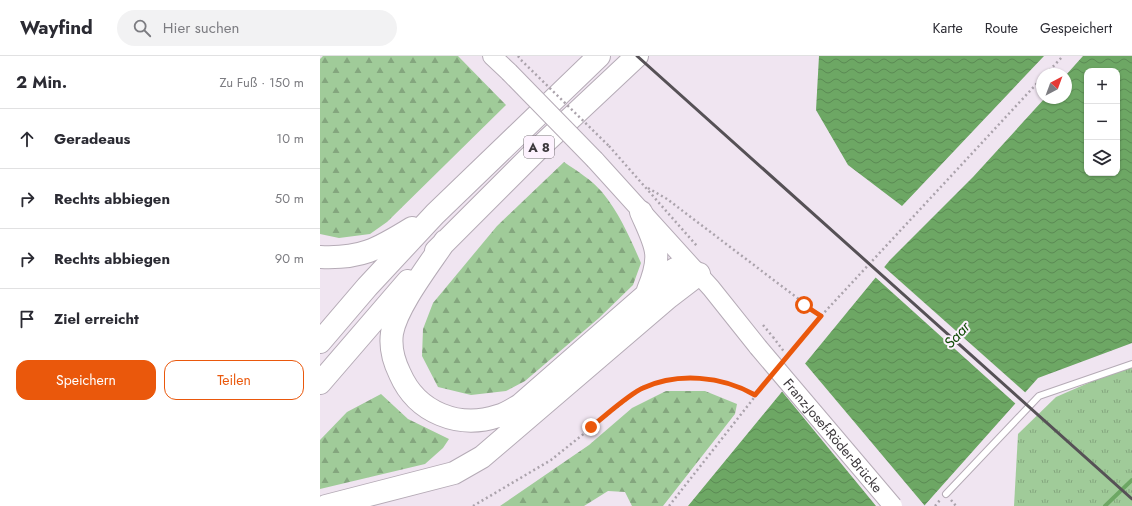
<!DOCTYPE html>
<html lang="de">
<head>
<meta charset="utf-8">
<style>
  :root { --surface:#fff; --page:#f2f2f3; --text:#2b2b33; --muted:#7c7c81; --line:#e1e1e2; --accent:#ea580c }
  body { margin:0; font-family:Jost,sans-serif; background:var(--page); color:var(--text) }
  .controls { position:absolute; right:12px; top:12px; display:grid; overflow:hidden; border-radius:8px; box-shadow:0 1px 3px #0004 }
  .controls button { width:36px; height:36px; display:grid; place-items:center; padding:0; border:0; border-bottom:1px solid var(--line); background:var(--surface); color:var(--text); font:20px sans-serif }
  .compass { position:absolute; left:716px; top:12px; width:36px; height:36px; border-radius:50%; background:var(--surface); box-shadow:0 1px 3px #0004; rotate:41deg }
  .stop { position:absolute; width:12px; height:12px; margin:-9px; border:3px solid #ea580c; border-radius:50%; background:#fff }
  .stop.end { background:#ea580c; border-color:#fff; box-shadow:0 1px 4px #0008 }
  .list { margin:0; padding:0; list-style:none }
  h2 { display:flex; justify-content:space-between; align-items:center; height:52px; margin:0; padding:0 16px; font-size:17px }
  h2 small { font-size:13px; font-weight:400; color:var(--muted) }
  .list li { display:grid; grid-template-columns:26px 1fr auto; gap:12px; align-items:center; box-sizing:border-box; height:60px; padding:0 16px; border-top:1px solid var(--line) }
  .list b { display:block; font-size:15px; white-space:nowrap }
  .list em { font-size:13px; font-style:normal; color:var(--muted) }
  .actions { display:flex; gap:8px; padding:12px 16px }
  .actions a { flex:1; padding:9px 0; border:1px solid var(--accent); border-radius:12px; text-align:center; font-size:14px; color:var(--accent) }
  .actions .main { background:var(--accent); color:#fff }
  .icon { flex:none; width:22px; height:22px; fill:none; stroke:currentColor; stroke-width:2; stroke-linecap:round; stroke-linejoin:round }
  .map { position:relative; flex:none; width:812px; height:450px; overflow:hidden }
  header { display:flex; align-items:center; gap:24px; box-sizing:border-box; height:56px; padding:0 20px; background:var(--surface); border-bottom:1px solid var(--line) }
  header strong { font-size:19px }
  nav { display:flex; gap:22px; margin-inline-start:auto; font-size:14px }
  .search { width:280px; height:36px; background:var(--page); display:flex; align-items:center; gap:10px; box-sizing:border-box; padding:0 14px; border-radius:22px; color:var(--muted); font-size:15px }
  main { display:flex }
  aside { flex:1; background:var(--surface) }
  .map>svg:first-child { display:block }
  .grass { fill:url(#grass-tufts) }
  .forest { fill:url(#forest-firs) }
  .water { fill:url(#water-waves); fill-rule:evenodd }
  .pier { fill:#f0e5f1 }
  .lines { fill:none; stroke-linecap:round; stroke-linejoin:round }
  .stream { stroke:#6da764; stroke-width:4 }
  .service-casing { stroke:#b5abb6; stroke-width:8 }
  .secondary-casing { stroke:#b5abb6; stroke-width:20 }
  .motorway-casing { stroke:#b5abb6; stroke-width:24 }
  .path { stroke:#aba3ac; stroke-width:2.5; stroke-dasharray:2 3; stroke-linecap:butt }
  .service { stroke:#fff; stroke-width:6 }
  .secondary { stroke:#fff; stroke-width:18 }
  .motorway { stroke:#fff; stroke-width:22 }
  .rail { stroke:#565156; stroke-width:3 }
  .secondary-bridge-casing { stroke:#b5abb6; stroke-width:20; stroke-linecap:butt }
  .path-bridge { stroke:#aba3ac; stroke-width:2.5; stroke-dasharray:2 3; stroke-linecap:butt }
  .secondary-bridge { stroke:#fff; stroke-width:18 }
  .route { stroke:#ea580c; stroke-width:5 }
  .labels { text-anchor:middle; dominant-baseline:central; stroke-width:4; stroke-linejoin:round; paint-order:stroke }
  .shield { fill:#fdf2fe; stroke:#777077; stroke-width:1 }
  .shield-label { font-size:13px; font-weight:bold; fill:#3d393d }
  .street-label { font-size:14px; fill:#3d393d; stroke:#fdf2fe }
  .water-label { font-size:15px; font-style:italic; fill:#104b05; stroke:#fdf2fe }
</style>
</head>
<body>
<header>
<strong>Wayfind</strong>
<div class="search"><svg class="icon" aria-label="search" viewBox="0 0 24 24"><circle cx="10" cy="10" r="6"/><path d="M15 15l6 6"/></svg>Hier suchen</div>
<nav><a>Karte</a><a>Route</a><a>Gespeichert</a></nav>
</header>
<main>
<aside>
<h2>2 Min.<small>Zu Fuß · 150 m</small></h2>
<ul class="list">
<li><svg class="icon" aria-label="ahead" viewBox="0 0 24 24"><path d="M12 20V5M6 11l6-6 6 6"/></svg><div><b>Geradeaus</b></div><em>10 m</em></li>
<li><svg class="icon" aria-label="right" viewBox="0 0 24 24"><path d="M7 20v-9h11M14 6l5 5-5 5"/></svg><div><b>Rechts abbiegen</b></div><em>50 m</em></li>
<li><svg class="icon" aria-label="right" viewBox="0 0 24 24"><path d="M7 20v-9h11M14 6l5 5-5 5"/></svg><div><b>Rechts abbiegen</b></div><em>90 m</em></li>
<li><svg class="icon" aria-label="arrive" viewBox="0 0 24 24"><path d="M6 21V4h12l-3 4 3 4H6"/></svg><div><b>Ziel erreicht</b></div></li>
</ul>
<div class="actions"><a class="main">Speichern</a><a>Teilen</a></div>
</aside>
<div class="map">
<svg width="812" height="450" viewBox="0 0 812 450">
  <defs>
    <pattern id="grass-tufts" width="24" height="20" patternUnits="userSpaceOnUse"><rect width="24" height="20" fill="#a0cb99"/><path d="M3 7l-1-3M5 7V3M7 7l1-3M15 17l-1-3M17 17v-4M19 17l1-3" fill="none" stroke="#84a67e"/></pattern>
    <pattern id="forest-firs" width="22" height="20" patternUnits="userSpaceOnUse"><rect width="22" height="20" fill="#a0cb99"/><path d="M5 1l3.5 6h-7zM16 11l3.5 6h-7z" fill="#84a67e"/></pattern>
    <pattern id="water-waves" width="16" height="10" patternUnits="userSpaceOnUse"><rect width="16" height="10" fill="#6da764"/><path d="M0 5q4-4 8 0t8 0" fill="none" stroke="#5b8954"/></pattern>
  </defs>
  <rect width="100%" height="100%" fill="#f0e5f1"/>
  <path class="grass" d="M812 308V450H694L698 378 736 341Z"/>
  <path class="forest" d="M3 0H138L186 49 67 166 50 178 19 182 0 178V3Z
    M244 106C257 115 272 124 282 136 300 158 310 182 321 207L313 229 279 262 205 325 186 335 151 339 118 331 102 300 103 273 113 247 177 170Z
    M346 335H385L417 348 415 358 343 450H312L305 436 288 435 264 450H180L269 389 312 352Z
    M61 338 88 363 129 383 123 392 105 408 0 433V384L27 356Z"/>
  <path class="water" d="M499 0H724L582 150 528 109 496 54Z
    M763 0H812V287L718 322 604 450H368L570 204 653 121 725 42H746V19ZM767 15H797V117H767Z"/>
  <path class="pier" d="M563 210 707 338 697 349 554 220Z
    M483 305 605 450H556L460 333Z"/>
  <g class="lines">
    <path class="stream" d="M785 450 812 424"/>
    <defs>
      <path id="service" d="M626 438 719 340 812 308"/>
      <path id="secondary" d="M172 0 189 16
        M275 104 391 232 438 291"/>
      <path id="motorway" d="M321 156C336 190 343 198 328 234
        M125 185C109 209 77 250 72 277 70 291 74 306 80 318 97 357 139 373 178 360 186 358 193 353 200 349L326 239 348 217 355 213H366L379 218
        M116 195 220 91 317 0
        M0 201C41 203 58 193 92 172
        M0 286 47 231 115 158 279 0
        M0 327 88 225
        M6 450 134 417 162 401 349 241 379 218"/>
    </defs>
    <use href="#service" class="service-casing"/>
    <use href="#secondary" class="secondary-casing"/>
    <use href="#motorway" class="motorway-casing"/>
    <path class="path" d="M198 0 201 4
      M726 18 743 0
      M289 90 377 190
      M328 132 347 143 501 260
      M443 269 453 281
      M466 302 501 260 722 22
      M631 444 636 450
      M153 450 231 404 321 332 343 325 368 321 401 326 424 333 435 339
      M349 450 448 324
      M615 450 620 444"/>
    <use href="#service" class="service"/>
    <use href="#secondary" class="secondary"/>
    <use href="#motorway" class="motorway"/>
    <path class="rail" d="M317 0 812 443"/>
    <defs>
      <g id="secondary-bridge">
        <path d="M189 16 275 104"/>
        <path id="s1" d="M438 291 573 450"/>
      </g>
    </defs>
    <use href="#secondary-bridge" class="secondary-bridge-casing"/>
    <path class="path-bridge" d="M201 4 289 90
      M453 281 465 297"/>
    <use href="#secondary-bridge" class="secondary-bridge"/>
  </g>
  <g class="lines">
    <path class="route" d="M271 371C284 361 309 338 323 332 358 316 402 320 435 339L501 260 484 249"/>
  </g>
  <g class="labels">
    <rect class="shield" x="204" y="80" width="30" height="22" rx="3"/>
    <g class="shield-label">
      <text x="219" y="91">A 8</text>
    </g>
    <g class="street-label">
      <text stroke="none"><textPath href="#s1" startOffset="116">Franz-Josef-Röder-Brücke</textPath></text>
    </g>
    <g class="water-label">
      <text transform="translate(637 279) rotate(-47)">Saar</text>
    </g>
  </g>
</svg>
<div class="controls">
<button>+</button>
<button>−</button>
<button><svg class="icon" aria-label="layers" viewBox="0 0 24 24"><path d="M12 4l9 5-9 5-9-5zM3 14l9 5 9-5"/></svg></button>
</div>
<svg class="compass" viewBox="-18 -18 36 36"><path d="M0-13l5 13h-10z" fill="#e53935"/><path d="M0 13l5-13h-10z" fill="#7c7c81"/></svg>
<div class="stop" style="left:484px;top:249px"></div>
<div class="stop end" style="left:271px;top:371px"></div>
</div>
</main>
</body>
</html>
